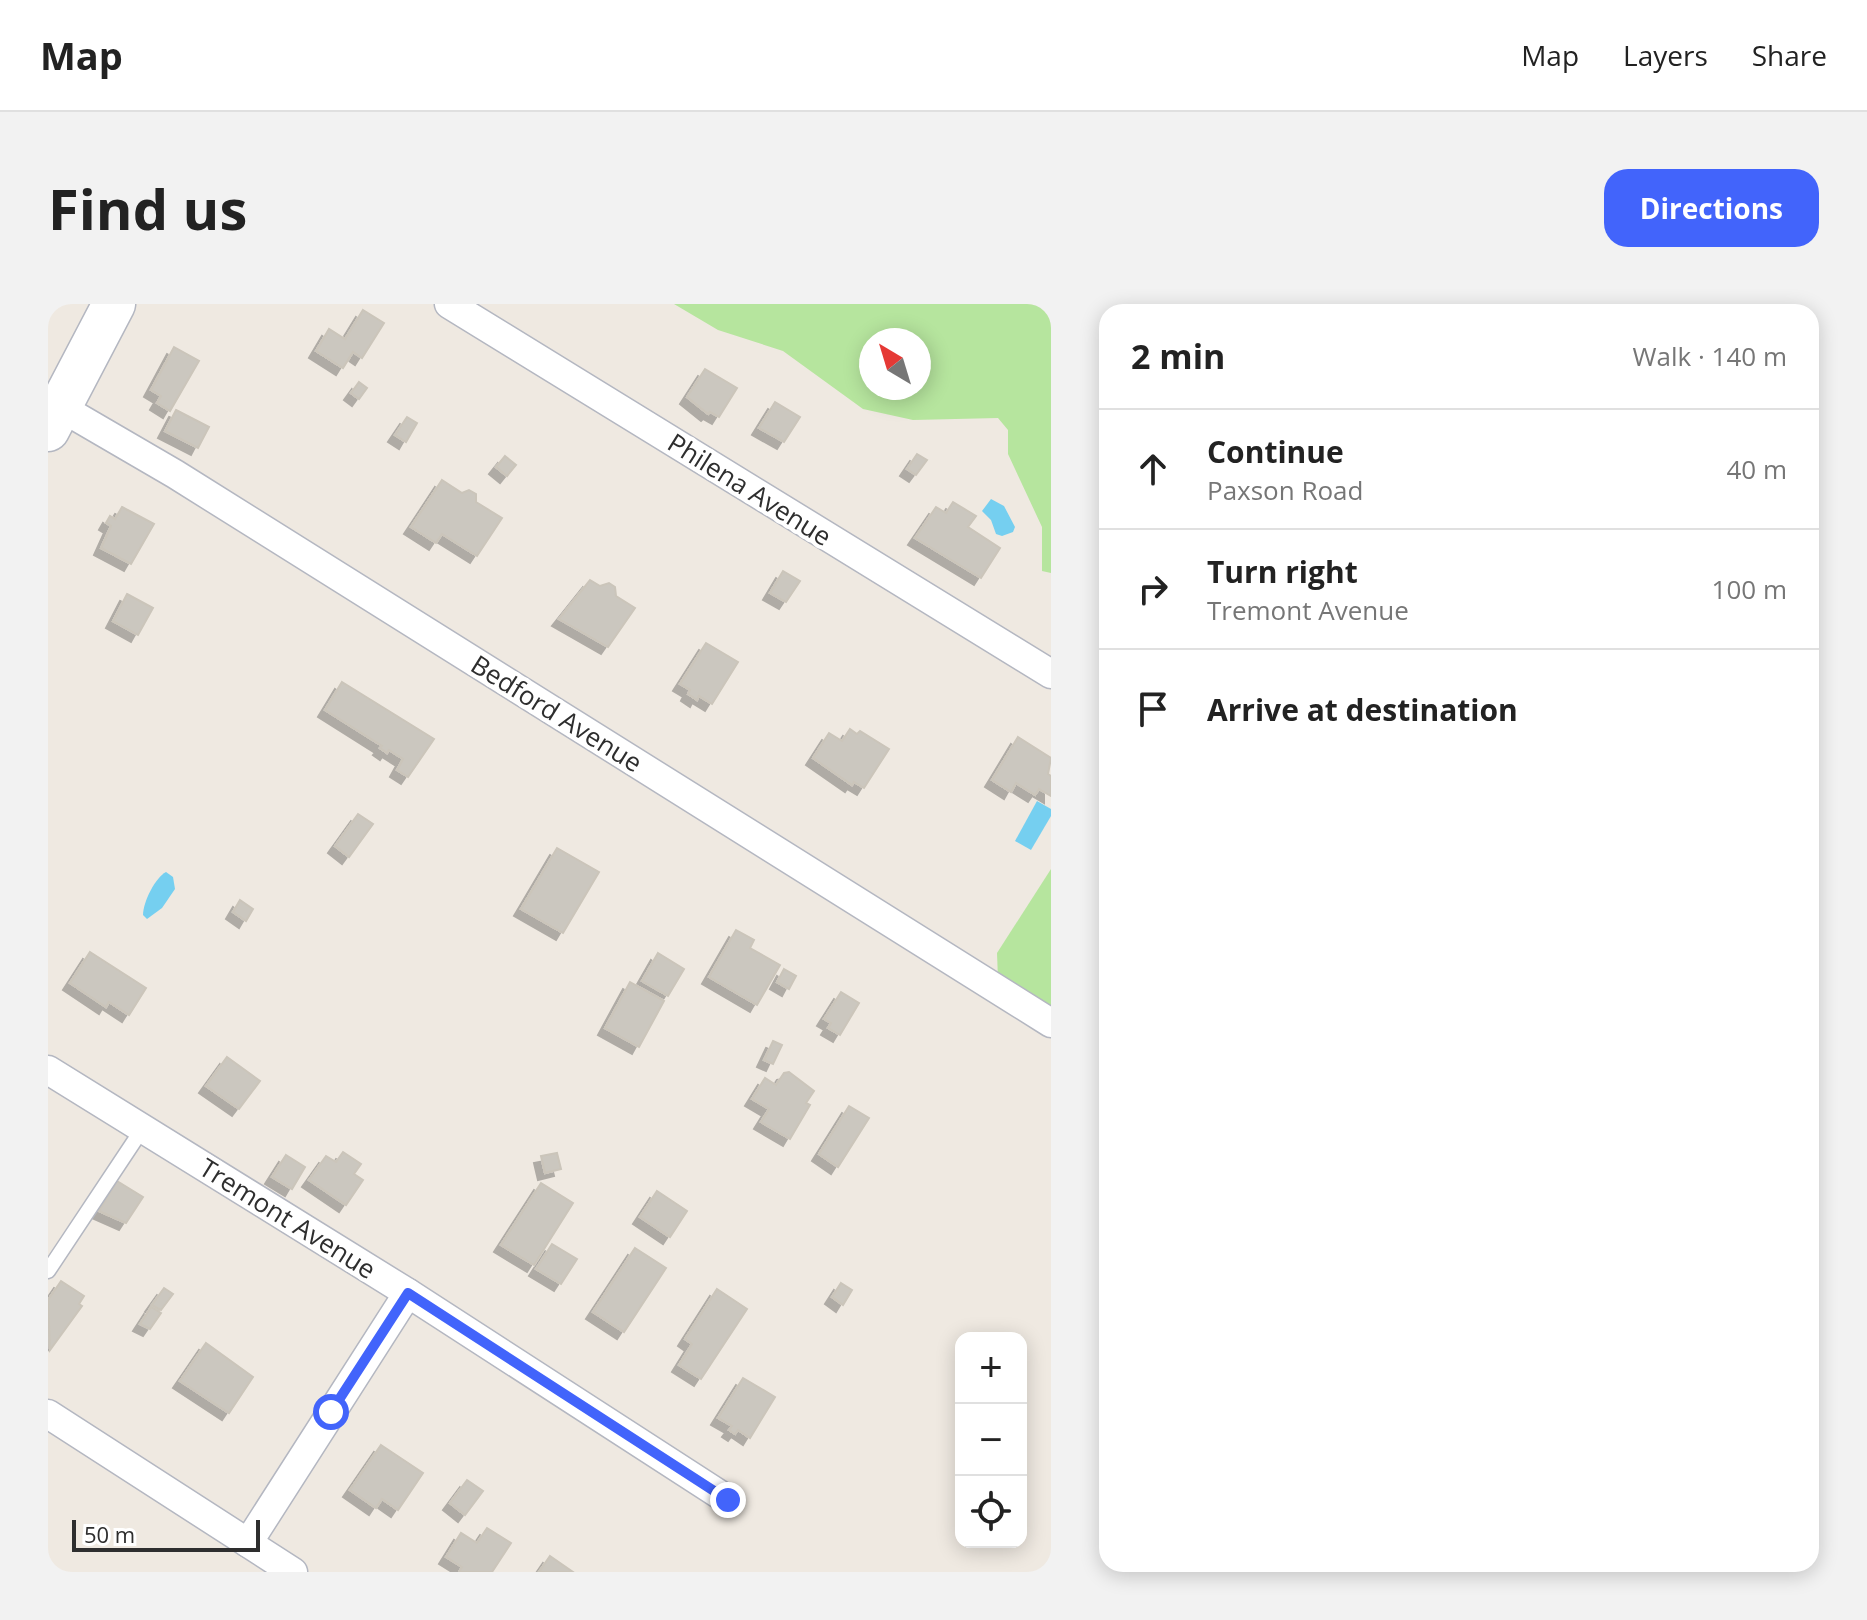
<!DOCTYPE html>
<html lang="en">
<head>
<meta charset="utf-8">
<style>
  body { margin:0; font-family:"Open Sans",sans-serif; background:#f2f2f2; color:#222 }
  .controls { position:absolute; right:24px; bottom:24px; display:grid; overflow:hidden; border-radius:16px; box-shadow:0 4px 20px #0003 }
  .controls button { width:72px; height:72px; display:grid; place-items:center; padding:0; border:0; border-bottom:2px solid #e0e0e0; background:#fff; color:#222; font:40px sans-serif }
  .compass { position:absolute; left:811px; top:24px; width:72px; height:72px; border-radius:50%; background:#fff; box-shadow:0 4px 20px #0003; rotate:322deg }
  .scale { position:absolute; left:24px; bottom:20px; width:188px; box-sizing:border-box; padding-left:8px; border:4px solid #2e2e2e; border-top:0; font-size:22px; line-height:28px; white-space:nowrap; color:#2e2e2e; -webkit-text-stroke:6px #fff; paint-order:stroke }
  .stop { position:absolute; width:24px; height:24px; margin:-18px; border:6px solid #4264fb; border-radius:50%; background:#fff }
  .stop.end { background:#4264fb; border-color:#fff; box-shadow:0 2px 8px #0008 }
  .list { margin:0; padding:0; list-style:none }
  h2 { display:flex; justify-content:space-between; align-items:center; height:104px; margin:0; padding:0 32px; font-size:34px }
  h2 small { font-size:26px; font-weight:400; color:#767676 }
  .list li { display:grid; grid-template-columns:52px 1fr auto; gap:24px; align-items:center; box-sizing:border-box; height:120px; padding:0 32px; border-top:2px solid #e0e0e0 }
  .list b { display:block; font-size:30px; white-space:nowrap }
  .list p { margin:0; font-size:26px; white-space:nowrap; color:#767676 }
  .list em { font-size:26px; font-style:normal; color:#767676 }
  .icon { flex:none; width:44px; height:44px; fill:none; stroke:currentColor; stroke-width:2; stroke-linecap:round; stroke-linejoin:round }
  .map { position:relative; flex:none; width:1003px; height:1268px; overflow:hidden; border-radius:24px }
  header { display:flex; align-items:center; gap:48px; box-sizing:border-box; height:112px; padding:0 40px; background:#fff; border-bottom:2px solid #e0e0e0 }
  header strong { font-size:38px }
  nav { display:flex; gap:44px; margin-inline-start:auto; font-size:28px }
  .intro { display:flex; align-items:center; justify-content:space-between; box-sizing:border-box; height:192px; padding:0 48px }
  h1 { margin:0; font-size:56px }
  .button { padding:20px 36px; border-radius:24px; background:#4264fb; color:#fff; font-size:28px; font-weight:700 }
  main { display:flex; gap:48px; padding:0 48px }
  aside { flex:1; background:#fff; border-radius:24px; box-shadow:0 4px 20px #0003 }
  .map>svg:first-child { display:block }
</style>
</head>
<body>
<header>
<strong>Map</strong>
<nav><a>Map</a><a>Layers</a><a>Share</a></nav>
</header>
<div class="intro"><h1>Find us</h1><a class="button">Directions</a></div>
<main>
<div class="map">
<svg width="1003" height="1268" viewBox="0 0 1003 1268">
  <defs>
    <filter id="shadow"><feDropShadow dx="-7" dy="7" stdDeviation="0" flood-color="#0004"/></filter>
  </defs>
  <rect width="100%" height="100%" fill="#efe9e1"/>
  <g fill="#b6e59e" fill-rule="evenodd">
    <path d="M 626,0 L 1003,0 L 1003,269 L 994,267 L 994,223 L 960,150 L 960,126 L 950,114 L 865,116 L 815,105 L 735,47 L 670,26 ZM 823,36 L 871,36 L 871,84 L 823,84 Z"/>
    <path d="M 1003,565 L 1003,707 L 950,675 L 949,649 Z"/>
  </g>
  <g fill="#75cff0">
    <path d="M 943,195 L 956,202 L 967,223 L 965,228 L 954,232 L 948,230 L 943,216 L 934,207 Z"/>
    <path d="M 989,497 L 1003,505 L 1003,512 L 983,546 L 967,537 Z"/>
    <path d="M 118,568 L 125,573 L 127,585 L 114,604 L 99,615 L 95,611 C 95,598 107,574 118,568 Z"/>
  </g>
  <g fill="#cbc7bf" stroke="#cbc5ba" stroke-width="2" filter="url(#shadow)">
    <path d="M 315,6 L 336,19 L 314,54 L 305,48 L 295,64 L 268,47 L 281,25 L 297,35 Z"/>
    <path d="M 126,43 L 151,57 L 122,107 L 109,99 L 113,92 L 103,86 Z"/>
    <path d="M 657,65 L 689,84 L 671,113 L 662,108 L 660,110 L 639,93 Z"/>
    <path d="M 311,78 L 319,84 L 311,95 L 303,89 Z"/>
    <path d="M 727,98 L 752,113 L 736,138 L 711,124 Z"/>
    <path d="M 128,106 L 161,123 L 150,144 L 117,127 Z"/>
    <path d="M 359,113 L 369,119 L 358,138 L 347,131 Z"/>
    <path d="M 869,150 L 879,156 L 868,171 L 859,165 Z"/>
    <path d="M 457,152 L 468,161 L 459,172 L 448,163 Z"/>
    <path d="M 394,176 L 414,189 L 421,186 L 428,190 L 428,198 L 454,214 L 429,252 L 394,230 L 388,239 L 363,223 Z"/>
    <path d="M 905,198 L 928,212 L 920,223 L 952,244 L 933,274 L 867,234 L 888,203 L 898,209 Z"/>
    <path d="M 74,203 L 106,220 L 83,260 L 53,244 L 63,222 L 58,219 L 62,212 L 67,215 Z"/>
    <path d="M 735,267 L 752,277 L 738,298 L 722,289 Z"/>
    <path d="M 542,276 L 552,282 L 561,279 L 567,283 L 568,292 L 587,304 L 560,343 L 511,315 Z"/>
    <path d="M 79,290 L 105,304 L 90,331 L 65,317 Z"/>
    <path d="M 658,339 L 690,358 L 664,400 L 651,392 L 649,396 L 640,390 L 642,386 L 632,380 Z"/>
    <path d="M 294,378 L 386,435 L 360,473 L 349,466 L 355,455 L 341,446 L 339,449 L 332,444 L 334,442 L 277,406 Z"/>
    <path d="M 802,425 L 809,430 L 812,427 L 841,445 L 816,484 L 806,478 L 804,481 L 765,454 L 781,429 L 794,437 Z"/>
    <path d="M 970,433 L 1003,454 L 1000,470 L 1003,472 L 1003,492 L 991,485 L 987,491 L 968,479 L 963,488 L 944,476 Z"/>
    <path d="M 310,510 L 325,520 L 301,553 L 287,542 Z"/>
    <path d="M 509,544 L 551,568 L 515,629 L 473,605 Z"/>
    <path d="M 192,596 L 205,605 L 198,617 L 185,608 Z"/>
    <path d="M 688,626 L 706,636 L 702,644 L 732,661 L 709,701 L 661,673 Z"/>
    <path d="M 42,648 L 98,684 L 81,711 L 61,698 L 58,703 L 22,679 Z"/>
    <path d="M 610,649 L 636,665 L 620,692 L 594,677 Z"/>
    <path d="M 736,665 L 748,672 L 741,685 L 729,678 Z"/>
    <path d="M 582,678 L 616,697 L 591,743 L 557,724 Z"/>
    <path d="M 793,688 L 811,699 L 792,731 L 780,724 L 783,719 L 776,715 Z"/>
    <path d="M 725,737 L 734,741 L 725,760 L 716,756 Z"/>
    <path d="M 179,753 L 212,777 L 191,805 L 158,782 Z"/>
    <path d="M 741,768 L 766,787 L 758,799 L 762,801 L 742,835 L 713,818 L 721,805 L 704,795 L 717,774 L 728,781 L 736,769 Z"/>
    <path d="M 801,802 L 821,814 L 790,863 L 771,850 Z"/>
    <path d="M 295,848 L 313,860 L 306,870 L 315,876 L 298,901 L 261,876 L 278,852 L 288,858 Z"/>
    <path d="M 509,849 L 513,865 L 497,869 L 493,852 Z"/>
    <path d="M 238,851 L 257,863 L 244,885 L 224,873 Z"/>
    <path d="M 69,877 L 95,893 L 78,919 L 51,907 Z"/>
    <path d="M 493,879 L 525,899 L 486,961 L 453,941 Z"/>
    <path d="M 609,887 L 639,907 L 622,933 L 592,913 Z"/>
    <path d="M 504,940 L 529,955 L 513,980 L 488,965 Z"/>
    <path d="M 587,944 L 618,964 L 576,1028 L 545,1008 Z"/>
    <path d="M 13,977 L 36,992 L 31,1000 L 34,1002 L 2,1046 L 0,996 Z"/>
    <path d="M 793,979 L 804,986 L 795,1001 L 784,993 Z"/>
    <path d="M 116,984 L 125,990 L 113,1006 L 104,1001 Z"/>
    <path d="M 669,985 L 699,1005 L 653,1075 L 631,1061 L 644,1040 L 637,1035 Z"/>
    <path d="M 103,1003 L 113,1009 L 102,1025 L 92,1020 Z"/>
    <path d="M 158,1039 L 205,1073 L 181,1109 L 132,1077 Z"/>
    <path d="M 695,1074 L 727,1093 L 702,1134 L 690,1126 L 687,1130 L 681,1126 L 684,1122 L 670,1114 Z"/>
    <path d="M 333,1141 L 375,1169 L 350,1206 L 334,1195 L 328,1204 L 302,1186 Z"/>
    <path d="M 419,1176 L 435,1187 L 417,1211 L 402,1199 Z"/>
    <path d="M 439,1224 L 463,1239 L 444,1268 L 411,1268 L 414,1263 L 398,1253 L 413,1229 L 429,1239 Z"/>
    <path d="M 502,1252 L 525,1268 L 491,1268 Z"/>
  </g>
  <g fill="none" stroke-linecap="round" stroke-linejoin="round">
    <defs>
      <path id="lane" d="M 0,967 L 95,824"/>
      <g id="street">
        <path d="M 401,0 L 1003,370"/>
        <path d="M 12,103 L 127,170 L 1003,719"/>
        <path d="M 0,766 L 360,989 L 680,1196"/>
        <path d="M 0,1110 L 245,1268"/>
        <path d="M 200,1239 L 360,989"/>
      </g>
      <path id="secondary" d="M 0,126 L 66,0"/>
    </defs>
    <use href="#lane" stroke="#b4b7c1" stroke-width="17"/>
    <use href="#street" stroke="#b4b7c1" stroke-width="31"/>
    <use href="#secondary" stroke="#b4b7c1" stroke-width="45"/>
    <use href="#lane" stroke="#fff" stroke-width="14"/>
    <use href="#street" stroke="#fff" stroke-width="28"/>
    <use href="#secondary" stroke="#fff" stroke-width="42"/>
  </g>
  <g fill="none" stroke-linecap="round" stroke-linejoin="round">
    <path stroke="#4264fb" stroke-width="10" d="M 283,1108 L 360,989 L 680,1196"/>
  </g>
  <g text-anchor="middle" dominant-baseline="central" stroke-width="8" stroke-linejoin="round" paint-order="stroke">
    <g font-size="26" fill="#2e2e2e" stroke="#fff">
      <text transform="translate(702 185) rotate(32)">Philena Avenue</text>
      <text transform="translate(509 409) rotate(32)">Bedford Avenue</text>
      <text transform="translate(240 914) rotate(32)">Tremont Avenue</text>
    </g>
  </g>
</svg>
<div class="controls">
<button>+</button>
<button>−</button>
<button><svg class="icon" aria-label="locate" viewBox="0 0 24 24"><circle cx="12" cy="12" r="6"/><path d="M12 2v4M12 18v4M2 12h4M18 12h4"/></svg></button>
</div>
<svg class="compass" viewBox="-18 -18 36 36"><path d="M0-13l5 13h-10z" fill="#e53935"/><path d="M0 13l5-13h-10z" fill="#767676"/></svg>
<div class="scale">50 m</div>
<div class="stop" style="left:283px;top:1108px"></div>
<div class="stop end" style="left:680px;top:1196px"></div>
</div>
<aside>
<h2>2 min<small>Walk · 140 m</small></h2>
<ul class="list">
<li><svg class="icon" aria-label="ahead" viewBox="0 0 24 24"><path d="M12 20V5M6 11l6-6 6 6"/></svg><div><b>Continue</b><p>Paxson Road</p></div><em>40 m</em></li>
<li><svg class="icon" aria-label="right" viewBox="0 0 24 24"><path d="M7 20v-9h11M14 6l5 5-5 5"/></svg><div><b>Turn right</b><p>Tremont Avenue</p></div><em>100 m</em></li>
<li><svg class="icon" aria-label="arrive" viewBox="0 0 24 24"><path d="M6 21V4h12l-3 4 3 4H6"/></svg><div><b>Arrive at destination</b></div></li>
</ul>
</aside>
</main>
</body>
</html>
